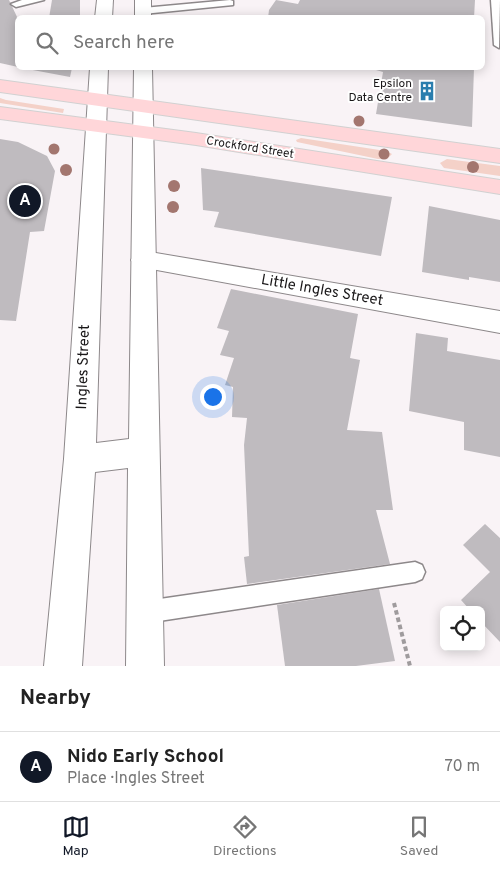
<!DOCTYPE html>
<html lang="en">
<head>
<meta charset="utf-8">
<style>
  body { margin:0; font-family:Overpass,sans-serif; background:#f2f2f2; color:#222 }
  .controls { position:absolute; right:15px; bottom:15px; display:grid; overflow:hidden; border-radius:8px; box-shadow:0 2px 12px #0003 }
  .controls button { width:45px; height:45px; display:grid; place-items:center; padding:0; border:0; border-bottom:1px solid #e0e0e0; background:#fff; color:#222; font:25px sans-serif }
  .you { position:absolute; left:212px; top:396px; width:18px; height:18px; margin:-12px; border:4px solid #fff; border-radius:50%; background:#1a73e8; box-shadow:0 0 0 8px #1a73e833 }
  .badge { display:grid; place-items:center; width:32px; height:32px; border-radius:50%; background:#111827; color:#fff; font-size:16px; font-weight:700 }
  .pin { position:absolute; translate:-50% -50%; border:2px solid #fff; box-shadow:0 1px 5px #0006 }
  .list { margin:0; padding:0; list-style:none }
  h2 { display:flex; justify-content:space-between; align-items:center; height:65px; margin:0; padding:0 20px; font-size:21px }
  h2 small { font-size:16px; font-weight:400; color:#767676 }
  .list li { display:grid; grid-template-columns:32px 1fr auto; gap:15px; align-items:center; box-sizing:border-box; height:70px; padding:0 20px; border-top:1px solid #e0e0e0 }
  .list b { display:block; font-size:19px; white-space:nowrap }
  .list p { margin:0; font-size:16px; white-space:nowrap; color:#767676 }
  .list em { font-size:16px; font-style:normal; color:#767676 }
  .icon { flex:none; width:28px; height:28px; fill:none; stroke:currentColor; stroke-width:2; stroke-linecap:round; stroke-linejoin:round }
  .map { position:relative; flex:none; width:500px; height:666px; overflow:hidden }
  .search { position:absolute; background:#fff; box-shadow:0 2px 12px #0003; left:15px; right:15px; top:15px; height:55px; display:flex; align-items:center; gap:12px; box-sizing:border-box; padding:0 18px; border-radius:8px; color:#767676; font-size:19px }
  .sheet { height:135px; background:#fff }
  nav { display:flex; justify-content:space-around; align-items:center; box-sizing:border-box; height:70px; border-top:1px solid #e0e0e0; background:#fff; font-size:14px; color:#767676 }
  nav a { display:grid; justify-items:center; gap:2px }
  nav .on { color:#111827 }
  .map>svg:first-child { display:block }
</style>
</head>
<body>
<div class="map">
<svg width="500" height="666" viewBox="0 0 500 666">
  <rect width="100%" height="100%" fill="#f9f3f6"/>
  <g fill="#f4d1c8">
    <path d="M 0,98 L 6,100 L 64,109 L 63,113 L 0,103 Z"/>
    <path d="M 301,138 L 386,151 L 392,154 L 387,159 L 378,159 L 297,142 L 296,140 Z"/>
    <path d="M 447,159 L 500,166 L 500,176 L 444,168 L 440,163 Z"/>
  </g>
  <g fill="#bfbbbf">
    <path d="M 0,0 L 9,0 L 18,19 L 18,67 L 0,63 Z"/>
    <path d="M 52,0 L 80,0 L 80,18 L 49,18 Z"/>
    <path d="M 276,0 L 298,4 L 300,0 L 475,0 L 474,18 L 268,18 L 269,10 Z"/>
    <path d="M 22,68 L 72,68 L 70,77 Z"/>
    <path d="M 369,68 L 474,68 L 472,127 L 376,114 L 383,72 Z"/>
    <path d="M 0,139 L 18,142 L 47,156 L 55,171 L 44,231 L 30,232 L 16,321 L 0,320 Z"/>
    <path d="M 201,168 L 392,197 L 381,256 L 214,227 L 219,212 L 203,210 Z"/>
    <path d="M 429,206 L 500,220 L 500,282 L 469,277 L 469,280 L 422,272 Z"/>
    <path d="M 231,289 L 358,314 L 350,358 L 360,360 L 347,430 L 382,432 L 393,510 L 376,510 L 390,564 L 247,584 L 244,557 L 249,556 L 244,445 L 247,418 L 232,417 L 233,387 L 225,385 L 234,358 L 220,355 L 229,331 L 217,328 Z"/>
    <path d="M 416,333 L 448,338 L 447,351 L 500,360 L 500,457 L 464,450 L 464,422 L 409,411 Z"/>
    <path d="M 485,524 L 500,538 L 500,642 L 481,622 L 481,610 L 470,610 L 461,600 L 490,572 L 463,545 Z"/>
    <path d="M 379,589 L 395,661 L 356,666 L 285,666 L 277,605 Z"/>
  </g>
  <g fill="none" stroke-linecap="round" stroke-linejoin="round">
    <defs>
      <g id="service">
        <path d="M 22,0 L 44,0 L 16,7 L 11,4 Z"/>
        <path d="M 230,0 L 233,1 L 233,5 L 143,14 L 138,11 L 143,8 Z"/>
        <path d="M 491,0 L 500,0 L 499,48 L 494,45 Z"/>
        <path d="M 415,562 L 422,565 L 425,572 L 422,579 L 415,582 L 146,623 L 138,620 L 135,612 L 138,604 L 146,601 Z"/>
      </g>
      <path id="minor" d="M 144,251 L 500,311 L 500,333 L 135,266 L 131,260 L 135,254 Z"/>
      <g id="tertiary">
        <path d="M 97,0 L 113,0 L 112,18 L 95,18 Z"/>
        <rect x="135" y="0" width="16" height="18"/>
        <path d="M 90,68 L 108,68 L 96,443 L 129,439 L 134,68 L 152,68 L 164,666 L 126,666 L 128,468 L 95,472 L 82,666 L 44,666 L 64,459 Z"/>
      </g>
      <g id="primary">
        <path d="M 0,80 L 500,149 L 500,163 L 0,92 Z"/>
        <path d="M 0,107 L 196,133 L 500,180 L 500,194 L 196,145 L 0,119 Z"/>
      </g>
    </defs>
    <use href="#service" stroke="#8d888a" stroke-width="3"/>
    <use href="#minor" stroke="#8d888a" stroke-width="2"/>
    <use href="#tertiary" stroke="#8d888a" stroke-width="2"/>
    <use href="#primary" stroke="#d1d1d1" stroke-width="2"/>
    <path stroke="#9f9b9d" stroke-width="4" stroke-dasharray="4.5 3" stroke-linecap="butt" d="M 394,603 L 410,666"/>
    <use href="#service" fill="#fff" fill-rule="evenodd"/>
    <use href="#minor" fill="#fff" fill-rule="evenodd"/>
    <use href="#tertiary" fill="#fff" fill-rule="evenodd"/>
    <use href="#primary" fill="#ffd6d9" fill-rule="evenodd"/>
  </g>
  <g fill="#a3766f">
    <circle cx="359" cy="121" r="5.5"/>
    <circle cx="54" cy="149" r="5.5"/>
    <circle cx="384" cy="154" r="5.5"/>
    <circle cx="473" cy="167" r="6"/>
    <circle cx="66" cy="170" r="6"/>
    <circle cx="174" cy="186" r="6"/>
    <circle cx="173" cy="207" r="6"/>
  </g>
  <defs>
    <symbol id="building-bare" viewBox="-9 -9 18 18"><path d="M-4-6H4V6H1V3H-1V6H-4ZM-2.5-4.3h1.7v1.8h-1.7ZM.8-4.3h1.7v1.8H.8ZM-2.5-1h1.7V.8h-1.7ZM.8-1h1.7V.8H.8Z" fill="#2a7eae" stroke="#fff" stroke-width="2.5" paint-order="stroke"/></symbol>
  </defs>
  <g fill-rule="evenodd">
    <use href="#building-bare" x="413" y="77" width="28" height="28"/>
  </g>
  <g text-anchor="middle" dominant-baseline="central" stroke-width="4" stroke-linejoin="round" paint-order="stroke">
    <g font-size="12" fill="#191718" stroke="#fff" text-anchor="end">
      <text x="412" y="84">Epsilon<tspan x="412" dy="14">Data Centre</tspan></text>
    </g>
    <g font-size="12" fill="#191718" stroke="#fff">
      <text transform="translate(250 148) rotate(9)">Crockford Street</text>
    </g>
    <g font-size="15" fill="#191718" stroke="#fff">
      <text transform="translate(322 291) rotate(10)">Little Ingles Street</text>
      <text transform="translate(84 367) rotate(-88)">Ingles Street</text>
    </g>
  </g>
</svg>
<div class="controls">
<button><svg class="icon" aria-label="locate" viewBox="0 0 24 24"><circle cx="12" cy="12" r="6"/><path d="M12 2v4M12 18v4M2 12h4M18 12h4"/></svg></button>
</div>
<div class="you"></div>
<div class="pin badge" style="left:25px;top:201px">A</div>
<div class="search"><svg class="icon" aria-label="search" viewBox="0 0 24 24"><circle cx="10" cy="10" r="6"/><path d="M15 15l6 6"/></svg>Search here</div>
</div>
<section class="sheet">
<h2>Nearby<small></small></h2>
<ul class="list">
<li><span class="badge">A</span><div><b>Nido Early School</b><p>Place · Ingles Street</p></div><em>70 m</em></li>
</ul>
</section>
<nav>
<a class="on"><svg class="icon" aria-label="map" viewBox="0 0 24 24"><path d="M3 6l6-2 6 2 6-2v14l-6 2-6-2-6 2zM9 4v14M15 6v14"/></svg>Map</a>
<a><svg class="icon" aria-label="directions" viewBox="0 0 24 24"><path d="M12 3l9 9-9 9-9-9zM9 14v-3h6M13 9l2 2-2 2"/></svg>Directions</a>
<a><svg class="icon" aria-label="saved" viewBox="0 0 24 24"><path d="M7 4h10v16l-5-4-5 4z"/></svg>Saved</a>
</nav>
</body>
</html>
